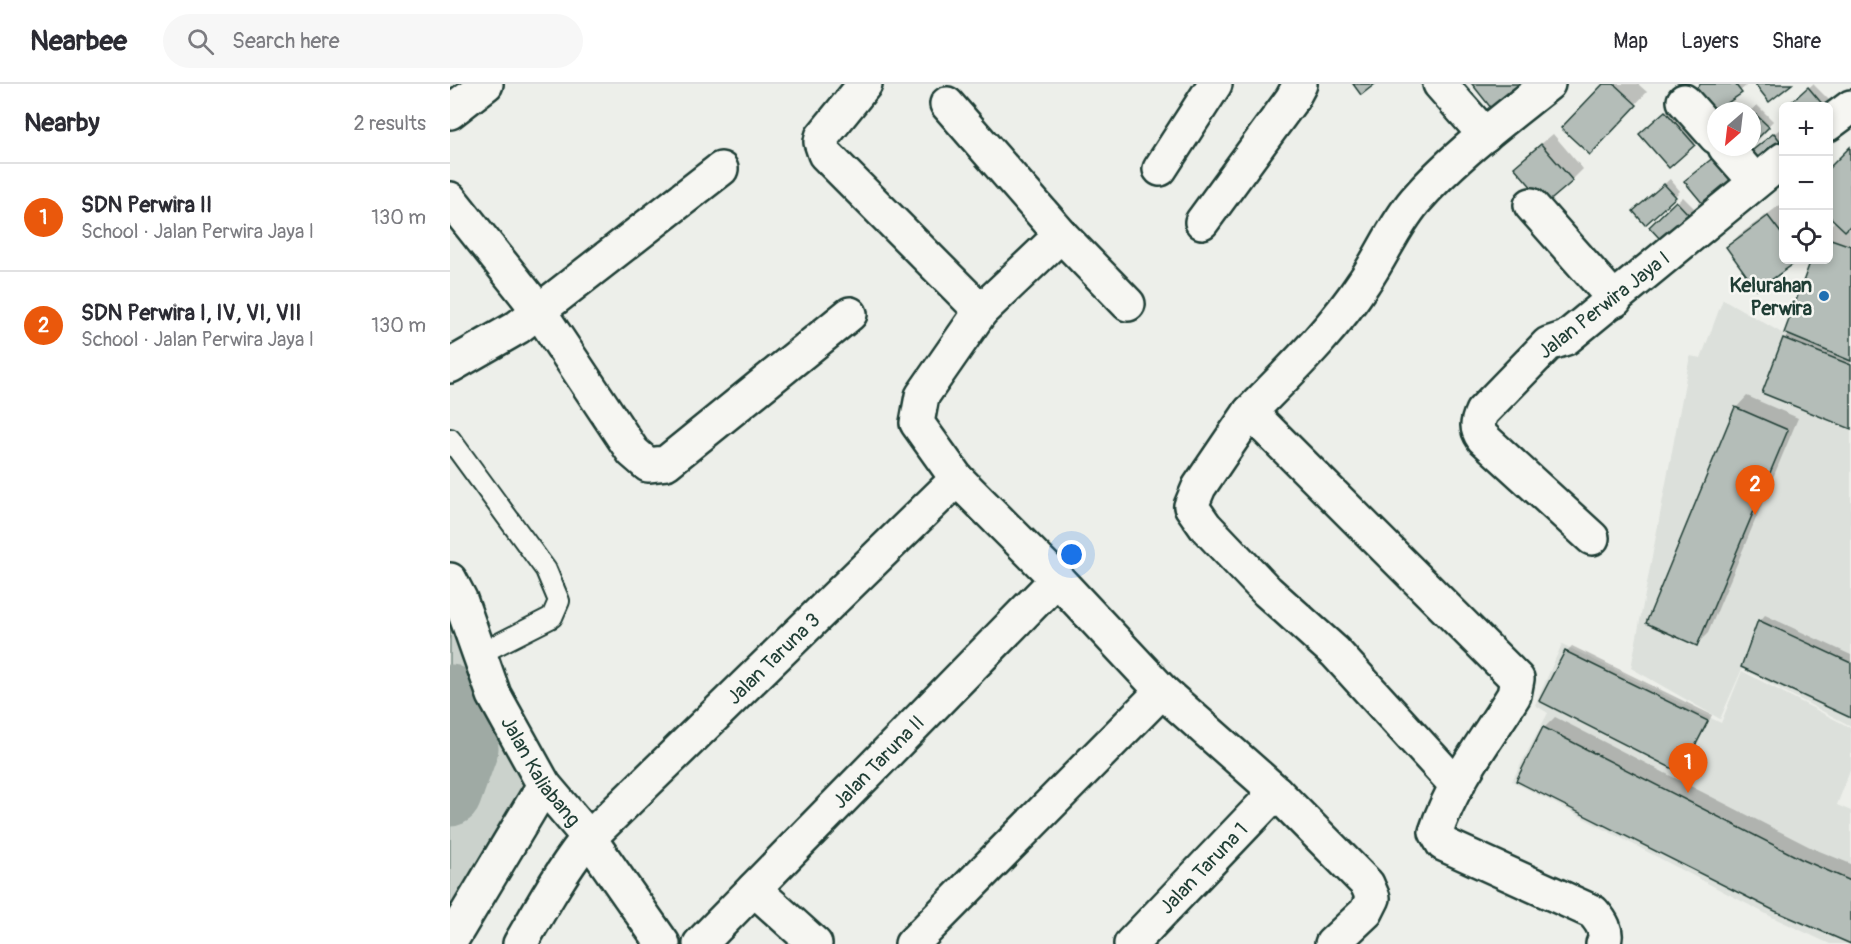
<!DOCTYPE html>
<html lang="en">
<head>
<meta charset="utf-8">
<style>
  body { margin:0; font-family:Pangolin,sans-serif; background:#f7f7f7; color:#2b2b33 }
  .controls { position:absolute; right:18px; top:18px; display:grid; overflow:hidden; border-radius:9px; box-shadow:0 3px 9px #0003 }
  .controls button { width:54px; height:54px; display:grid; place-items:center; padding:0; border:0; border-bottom:2px solid #e1e1e2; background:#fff; color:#2b2b33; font:30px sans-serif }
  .compass { position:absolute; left:1257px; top:18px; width:54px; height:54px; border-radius:50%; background:#fff; box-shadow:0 3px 9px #0003; rotate:208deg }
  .you { position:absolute; left:622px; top:471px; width:21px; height:21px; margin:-15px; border:4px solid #fff; border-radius:50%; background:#1a73e8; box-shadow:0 0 0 9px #1a73e833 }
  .badge { display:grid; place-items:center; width:39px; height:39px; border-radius:50%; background:#ea580c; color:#fff; font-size:20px; font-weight:700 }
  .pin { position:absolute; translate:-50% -50px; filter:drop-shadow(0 2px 3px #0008) }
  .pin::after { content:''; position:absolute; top:32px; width:21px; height:18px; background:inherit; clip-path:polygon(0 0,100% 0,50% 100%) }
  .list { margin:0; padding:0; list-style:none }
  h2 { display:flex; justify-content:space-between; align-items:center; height:78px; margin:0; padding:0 24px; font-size:26px }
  h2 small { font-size:20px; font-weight:400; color:#7c7c81 }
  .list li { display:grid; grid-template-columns:39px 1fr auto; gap:18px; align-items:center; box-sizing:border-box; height:108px; padding:0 24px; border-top:2px solid #e1e1e2 }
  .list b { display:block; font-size:22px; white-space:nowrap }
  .list p { margin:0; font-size:20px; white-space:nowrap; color:#7c7c81 }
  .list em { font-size:20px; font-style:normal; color:#7c7c81 }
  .icon { flex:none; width:33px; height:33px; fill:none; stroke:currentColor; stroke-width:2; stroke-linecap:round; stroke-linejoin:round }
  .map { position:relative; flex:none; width:1401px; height:860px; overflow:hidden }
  header { display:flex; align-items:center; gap:36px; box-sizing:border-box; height:84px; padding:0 30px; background:#fff; border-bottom:2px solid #e1e1e2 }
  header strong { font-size:28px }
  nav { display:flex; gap:33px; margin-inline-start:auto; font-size:21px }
  .search { width:420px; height:54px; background:#f7f7f7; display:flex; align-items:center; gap:15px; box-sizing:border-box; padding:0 21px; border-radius:33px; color:#7c7c81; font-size:22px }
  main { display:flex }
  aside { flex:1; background:#fff }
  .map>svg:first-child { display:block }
</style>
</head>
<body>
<header>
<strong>Nearbee</strong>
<div class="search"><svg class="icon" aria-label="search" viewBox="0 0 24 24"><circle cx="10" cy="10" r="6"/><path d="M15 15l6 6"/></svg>Search here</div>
<nav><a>Map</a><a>Layers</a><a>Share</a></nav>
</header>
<main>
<aside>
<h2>Nearby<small>2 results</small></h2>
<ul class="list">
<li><span class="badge">1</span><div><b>SDN Perwira II</b><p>School · Jalan Perwira Jaya I</p></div><em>130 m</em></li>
<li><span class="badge">2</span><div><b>SDN Perwira I, IV, VI, VII</b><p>School · Jalan Perwira Jaya I</p></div><em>130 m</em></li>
</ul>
</aside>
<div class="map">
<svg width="1401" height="860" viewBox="0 0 1401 860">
  <rect width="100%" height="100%" fill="#edefea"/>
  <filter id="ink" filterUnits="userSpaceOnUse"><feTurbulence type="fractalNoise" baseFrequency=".0167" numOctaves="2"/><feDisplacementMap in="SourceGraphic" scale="12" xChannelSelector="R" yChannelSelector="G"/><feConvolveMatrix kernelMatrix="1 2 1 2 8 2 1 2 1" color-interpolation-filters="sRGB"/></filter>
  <g filter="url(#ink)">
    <g fill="#dce0db">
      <path d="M 1273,215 L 1330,248 L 1401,279 L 1401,642 L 1292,585 L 1270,635 L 1181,584 L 1240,272 L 1251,274 Z"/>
      <path d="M 1112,560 L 1271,639 L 1292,587 L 1401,644 L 1401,684 L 1387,721 L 1401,727 L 1401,860 L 1380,860 L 1322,833 L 1062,697 L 1098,629 L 1085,621 Z"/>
    </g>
    <path fill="#cbd2cc" stroke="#758880" stroke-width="1.5" d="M 0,496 L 94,701 L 0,858 L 0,711 L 17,664 L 0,612 Z"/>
    <g fill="#0003">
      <path d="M 1155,0 L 1188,0 L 1197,8 L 1151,57 Z"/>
      <path d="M 1251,0 L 1295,0 L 1296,2 L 1261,31 Z"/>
      <path d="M 1363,0 L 1379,16 L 1372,22 L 1338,22 Z"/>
      <path d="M 1227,17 L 1255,49 L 1244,60 L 1203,39 Z"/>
      <path d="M 1307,21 L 1323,37 L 1302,59 L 1301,27 Z"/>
      <path d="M 1330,45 L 1334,49 L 1334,63 L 1300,68 Z"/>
      <path d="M 1103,50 L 1133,85 L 1122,96 L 1077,72 Z"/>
      <path d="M 1401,64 L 1400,140 L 1401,344 L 1313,308 L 1335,254 L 1339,250 L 1336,248 L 1362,176 L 1378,176 L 1378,144 L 1386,136 L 1378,87 Z"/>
      <path d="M 1220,95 L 1230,107 L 1225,112 L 1190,122 Z"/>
      <path d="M 1233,113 L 1244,124 L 1212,154 L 1201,143 Z"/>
      <path d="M 1330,121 L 1334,126 L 1334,176 L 1346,176 L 1307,204 L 1278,163 L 1289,151 Z"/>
      <path d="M 1297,312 L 1348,334 L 1258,549 L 1247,560 L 1286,324 Z"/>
      <path d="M 1315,531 L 1401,571 L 1401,632 L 1292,582 L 1310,537 Z"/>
      <path d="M 1122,562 L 1262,631 L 1236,682 L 1231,687 L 1091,616 L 1116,568 Z"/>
      <path d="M 1105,633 L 1362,764 L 1401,780 L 1401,859 L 1094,644 Z"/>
    </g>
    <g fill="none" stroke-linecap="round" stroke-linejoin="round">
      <path stroke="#9faaa4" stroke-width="63" d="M 0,612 L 17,664 L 0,711"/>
    </g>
    <g fill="#b4bdb8" stroke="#1f3d34" stroke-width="1.5">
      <path d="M 903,0 L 925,0 L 911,11 Z"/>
      <path d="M 1022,0 L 1080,0 L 1045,29 Z"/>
      <path d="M 1153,0 L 1164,0 L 1187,21 L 1140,71 L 1111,44 Z"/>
      <path d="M 1251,0 L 1285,0 L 1292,9 L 1266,27 L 1266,29 L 1241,8 Z"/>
      <path d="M 1305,0 L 1342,0 L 1319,18 Z"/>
      <path d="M 1358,3 L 1374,22 L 1337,22 Z"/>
      <path d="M 1215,27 L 1245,61 L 1219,84 L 1189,50 Z"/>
      <path d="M 1302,27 L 1319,43 L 1302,60 Z"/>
      <path d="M 1324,49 L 1334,62 L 1303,88 L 1293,74 Z"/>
      <path d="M 1091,60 L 1123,97 L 1096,120 L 1064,83 Z"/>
      <path d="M 1400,63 L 1401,141 L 1395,147 L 1378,131 L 1378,85 Z"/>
      <path d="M 1264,73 L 1288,102 L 1258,126 L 1234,97 Z"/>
      <path d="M 1214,100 L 1226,113 L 1195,141 L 1183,127 Z"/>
      <path d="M 1226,117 L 1239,131 L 1211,156 L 1199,143 Z"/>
      <path d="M 1318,132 L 1334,153 L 1334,176 L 1349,176 L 1307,206 L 1276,163 Z"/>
      <path d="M 1378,154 L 1401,162 L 1401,277 L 1334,249 L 1361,176 L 1378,176 Z"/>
      <path d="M 1333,254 L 1401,281 L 1401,345 L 1312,309 Z"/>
      <path d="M 1285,323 L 1338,346 L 1247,562 L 1196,539 Z"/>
      <path d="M 1308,536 L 1401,579 L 1401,634 L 1291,583 Z"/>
      <path d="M 1115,567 L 1258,637 L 1231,689 L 1089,617 Z"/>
      <path d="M 1093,643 L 1351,775 L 1401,797 L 1401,860 L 1325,827 L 1066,697 Z"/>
    </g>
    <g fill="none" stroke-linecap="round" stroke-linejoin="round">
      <defs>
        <path id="lane" d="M 0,355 L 96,486 L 109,517 L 102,533 L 29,570"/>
        <g id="street">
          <path d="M 415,0 L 372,53 L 371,58 L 375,70 L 531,227 L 472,312 L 467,339 L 507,395 L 607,495 L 712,607 L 826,708 L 917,800 L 923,814 L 916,828 L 882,860"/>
          <path d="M 990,0 L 1035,51"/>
          <path d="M 1098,0 C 1052,37 1003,73 965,117 C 944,142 932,172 914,198 C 882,247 840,287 800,328 L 1067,595 L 1064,611 C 1037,655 1002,699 986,748 L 993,760 L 1143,828 C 1151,837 1159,848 1153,860"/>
          <path d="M 1234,17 L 1266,53"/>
          <path d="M 497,20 L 611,151 L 678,220"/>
          <path d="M 0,28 L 36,0"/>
          <path d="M 1378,40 L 1401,23"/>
          <path d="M 1275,63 L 1305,97"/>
          <path d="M 710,85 L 765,0"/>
          <path d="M 0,115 L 89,227 L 183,368 L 198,381 L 216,379 L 400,230"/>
          <path d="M 1081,121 L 1165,216"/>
          <path d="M 752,138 L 842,15 L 850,0"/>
          <path d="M 531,227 L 611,151"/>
          <path d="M 0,282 L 68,243 L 271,85"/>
          <path d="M 800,328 L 749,403 L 741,422 L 755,442 L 817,507 L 885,568 L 1007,702"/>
          <path d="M 1142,454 L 1033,354 C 1026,344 1027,339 1032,328 L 1098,260 L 1116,254 L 1334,75"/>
          <path d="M 304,805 L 365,860"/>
          <path id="s1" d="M 70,860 C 90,826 109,791 133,760 L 507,395"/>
          <path id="s2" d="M 250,860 L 607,495"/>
          <path d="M 462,860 L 712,607"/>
          <path id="s3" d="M 681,860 L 826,708"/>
        </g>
        <path id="secondary" d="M 0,858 L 94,701"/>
        <g id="primary">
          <path id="s4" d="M 0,496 L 10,515 L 44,611 L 94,701 L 139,754 L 213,860"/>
        </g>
      </defs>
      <use href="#lane" stroke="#1f3d34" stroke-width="24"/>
      <use href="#street" stroke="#1f3d34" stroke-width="38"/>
      <use href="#secondary" stroke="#1f3d34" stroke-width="38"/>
      <use href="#primary" stroke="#1f3d34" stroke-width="38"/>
      <use href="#lane" stroke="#f6f6f2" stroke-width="20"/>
      <use href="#street" stroke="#f6f6f2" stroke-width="33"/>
      <use href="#secondary" stroke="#f6f6f2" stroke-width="33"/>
      <use href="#primary" stroke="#f6f6f2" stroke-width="33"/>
    </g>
  </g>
  <circle fill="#1f6fb2" stroke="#f6f6f2" stroke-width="2" cx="1374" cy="212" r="6"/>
  <g text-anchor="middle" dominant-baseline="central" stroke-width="5" stroke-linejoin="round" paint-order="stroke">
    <g font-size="20" font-weight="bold" fill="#1f3d34" stroke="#f6f6f2" text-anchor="end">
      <text x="1362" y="201">Kelurahan<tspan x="1362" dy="23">Perwira</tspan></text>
    </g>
    <g font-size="20" fill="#1f3d34" stroke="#f6f6f2">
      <text transform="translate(1154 221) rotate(-38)">Jalan Perwira Jaya I</text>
      <text stroke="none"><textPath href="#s1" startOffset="384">Jalan Taruna 3</textPath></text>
      <text stroke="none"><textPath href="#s2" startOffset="255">Jalan Taruna II</textPath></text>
      <text stroke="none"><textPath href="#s4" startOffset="213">Jalan Kaliabang</textPath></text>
      <text stroke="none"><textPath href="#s3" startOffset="105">Jalan Taruna 1</textPath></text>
    </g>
  </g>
</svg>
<div class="controls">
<button>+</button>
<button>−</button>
<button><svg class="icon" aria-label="locate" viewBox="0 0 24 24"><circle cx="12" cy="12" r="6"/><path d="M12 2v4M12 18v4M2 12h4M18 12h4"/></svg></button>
</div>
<svg class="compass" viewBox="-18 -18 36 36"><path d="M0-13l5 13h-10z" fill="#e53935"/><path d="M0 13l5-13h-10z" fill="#7c7c81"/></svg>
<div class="you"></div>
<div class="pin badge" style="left:1238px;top:709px">1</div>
<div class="pin badge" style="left:1305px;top:431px">2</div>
</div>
</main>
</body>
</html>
